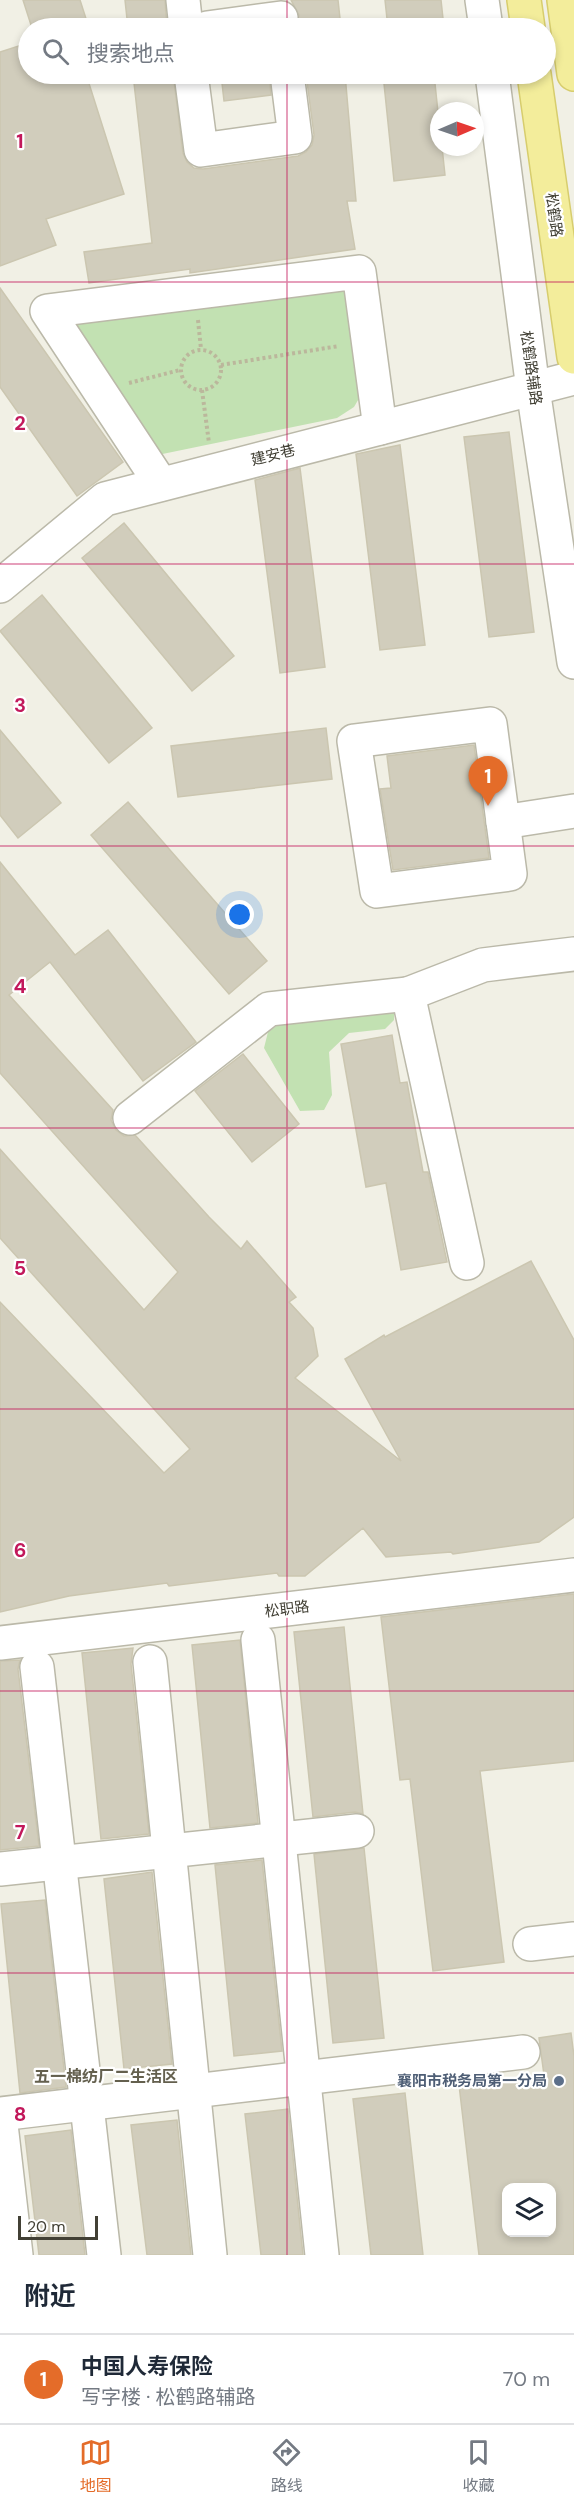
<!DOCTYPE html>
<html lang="zh">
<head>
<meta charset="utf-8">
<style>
  body { margin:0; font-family:"DM Sans","Noto Sans SC",sans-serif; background:#f2f2f3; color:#1f2937 }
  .controls { position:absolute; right:18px; bottom:18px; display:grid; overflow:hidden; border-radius:12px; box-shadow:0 3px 9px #0003 }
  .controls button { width:54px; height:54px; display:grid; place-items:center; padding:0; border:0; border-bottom:2px solid #e0e1e3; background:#fff; color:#1f2937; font:30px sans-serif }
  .compass { position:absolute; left:430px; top:102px; width:54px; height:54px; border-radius:50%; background:#fff; box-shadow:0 3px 9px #0003; rotate:88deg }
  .scale { position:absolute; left:18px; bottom:15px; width:80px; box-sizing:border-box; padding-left:6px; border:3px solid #424035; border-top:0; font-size:16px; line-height:21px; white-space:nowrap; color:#424035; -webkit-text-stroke:4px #fff; paint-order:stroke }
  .you { position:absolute; left:240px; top:915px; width:21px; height:21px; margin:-15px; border:4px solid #fff; border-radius:50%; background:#1a73e8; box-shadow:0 0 0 9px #1a73e833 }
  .badge { display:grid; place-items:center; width:39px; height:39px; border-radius:50%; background:#e46c29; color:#fff; font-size:20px; font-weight:700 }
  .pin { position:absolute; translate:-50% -50px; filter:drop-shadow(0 2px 3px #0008) }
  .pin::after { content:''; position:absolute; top:32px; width:21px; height:18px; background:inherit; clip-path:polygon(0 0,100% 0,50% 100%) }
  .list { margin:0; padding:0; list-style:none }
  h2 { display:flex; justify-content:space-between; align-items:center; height:78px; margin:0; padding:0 24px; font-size:26px }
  h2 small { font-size:20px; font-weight:400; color:#747a83 }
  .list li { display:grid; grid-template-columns:39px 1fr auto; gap:18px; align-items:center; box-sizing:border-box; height:90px; padding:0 24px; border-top:2px solid #e0e1e3 }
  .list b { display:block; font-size:22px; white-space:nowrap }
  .list p { margin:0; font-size:20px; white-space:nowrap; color:#747a83 }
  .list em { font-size:20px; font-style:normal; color:#747a83 }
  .icon { flex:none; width:33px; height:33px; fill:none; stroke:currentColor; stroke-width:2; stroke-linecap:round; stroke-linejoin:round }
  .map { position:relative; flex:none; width:574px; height:2255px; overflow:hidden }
  .search { position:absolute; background:#fff; box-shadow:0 3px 9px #0003; left:18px; right:18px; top:18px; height:66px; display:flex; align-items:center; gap:15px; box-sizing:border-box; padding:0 21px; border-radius:33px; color:#747a83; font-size:22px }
  .sheet { height:168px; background:#fff }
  nav { display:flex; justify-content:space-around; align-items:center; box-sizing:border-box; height:84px; border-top:2px solid #e0e1e3; background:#fff; font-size:16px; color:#747a83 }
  nav a { display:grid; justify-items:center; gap:3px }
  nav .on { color:#e46c29 }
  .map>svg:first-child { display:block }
</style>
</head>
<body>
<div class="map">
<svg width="574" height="2255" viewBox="0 0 574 2255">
  <rect width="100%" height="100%" fill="#f1f0e5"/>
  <g fill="#c2e1b2">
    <path d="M 346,290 L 361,395 L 354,407 L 337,418 L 143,458 L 47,312 Z"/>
    <path d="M 394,1011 L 394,1020 L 385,1029 L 349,1033 L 329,1052 L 332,1095 L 324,1110 L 300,1111 L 264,1048 L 268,1032 L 288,1018 Z"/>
  </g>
  <g fill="#d1cdbc" stroke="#cbc6b0" stroke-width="1.5" fill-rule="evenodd">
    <path d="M 23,0 L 80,0 L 89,28 L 32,28 Z"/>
    <path d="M 125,0 L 165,0 L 167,28 L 128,28 Z"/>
    <path d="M 291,0 L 338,0 L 341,28 L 296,28 L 299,15 Z"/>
    <path d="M 385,0 L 441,0 L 444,28 L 388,28 Z"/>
    <path d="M 28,43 L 28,74 L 86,74 L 124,194 L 46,219 L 56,245 L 0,266 L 0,52 Z"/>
    <path d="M 133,74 L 173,74 L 183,153 L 187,162 L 194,168 L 203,169 L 298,156 L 306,152 L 312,145 L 314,135 L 306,74 L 345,74 L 356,201 L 347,201 L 355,249 L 190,273 L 190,269 L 89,283 L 84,252 L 152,243 Z"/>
    <path d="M 221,74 L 269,74 L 271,95 L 224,101 Z"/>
    <path d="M 383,74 L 434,74 L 439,122 L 439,147 L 442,147 L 445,175 L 394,181 Z"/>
    <path d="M 0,288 L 123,462 L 77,496 L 0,387 Z"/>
    <path d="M 509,432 L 534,632 L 489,637 L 464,437 Z"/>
    <path d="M 400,445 L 425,645 L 380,650 L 356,454 Z"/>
    <path d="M 300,468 L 325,667 L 280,673 L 255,480 Z"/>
    <path d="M 124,523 L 234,656 L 192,691 L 82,558 Z"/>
    <path d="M 42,595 L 152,728 L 109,763 L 0,631 Z"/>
    <path d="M 326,728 L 332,779 L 178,797 L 171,746 Z"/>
    <path d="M 0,730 L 61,803 L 18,838 L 0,815 Z"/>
    <path d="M 474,745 L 489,858 L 393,870 L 380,789 L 391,788 L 387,756 Z"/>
    <path d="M 128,802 L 267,961 L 229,994 L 91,835 Z"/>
    <path d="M 0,862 L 75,955 L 108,930 L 196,1042 L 143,1081 L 50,962 L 9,995 L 113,1110 L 111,1120 L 116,1130 L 124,1136 L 135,1135 L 209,1217 L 241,1249 L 247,1241 L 296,1297 L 289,1302 L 313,1328 L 318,1356 L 295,1378 L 401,1461 L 345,1359 L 384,1335 L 385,1337 L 531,1261 L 574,1340 L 574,1517 L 539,1542 L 453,1554 L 451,1552 L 386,1557 L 363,1528 L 305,1576 L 279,1576 L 277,1573 L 169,1586 L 167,1583 L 69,1596 L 0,1612 L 0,1302 L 164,1473 L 190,1449 L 0,1238 L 0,1149 L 144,1310 L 178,1272 L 0,1073 Z"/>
    <path d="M 392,1035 L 400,1083 L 407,1082 L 423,1172 L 428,1172 L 447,1262 L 401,1270 L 386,1183 L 366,1187 L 341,1044 Z"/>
    <path d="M 243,1054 L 299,1124 L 252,1162 L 195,1091 Z"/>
    <path d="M 574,1594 L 574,1761 L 480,1771 L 504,1962 L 433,1971 L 410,1779 L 400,1780 L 381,1617 Z"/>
    <path d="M 344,1627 L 363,1814 L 355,1812 L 313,1817 L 294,1632 Z"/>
    <path d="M 240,1640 L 258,1823 L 210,1828 L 192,1645 Z"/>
    <path d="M 133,1648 L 131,1664 L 149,1834 L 101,1839 L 82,1653 Z"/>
    <path d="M 20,1660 L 18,1669 L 39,1846 L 0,1850 L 0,1661 Z"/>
    <path d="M 364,1848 L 384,2038 L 333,2043 L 314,1854 Z"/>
    <path d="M 262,1860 L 282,2051 L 234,2056 L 215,1865 Z"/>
    <path d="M 152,1872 L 172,2064 L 124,2069 L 104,1879 Z"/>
    <path d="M 45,1900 L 66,2087 L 20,2093 L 1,1904 Z"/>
    <path d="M 571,2033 L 574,2056 L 574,2255 L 479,2255 L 459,2085 L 544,2075 L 539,2038 ZM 507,2187 L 552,2187 L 552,2232 L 507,2232 Z"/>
    <path d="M 405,2093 L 423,2255 L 371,2255 L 353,2099 Z"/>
    <path d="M 288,2109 L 303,2255 L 261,2255 L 245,2114 Z"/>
    <path d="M 177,2120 L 191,2255 L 147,2255 L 131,2125 Z"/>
    <path d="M 71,2130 L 85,2255 L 39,2255 L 25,2136 Z"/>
  </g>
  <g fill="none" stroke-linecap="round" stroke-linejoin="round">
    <defs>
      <g id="minor">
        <path d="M 183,0 L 186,28"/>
        <path d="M 482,0 L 486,28"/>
        <path d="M 207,28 L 281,18"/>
        <path d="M 191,74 L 201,150 L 295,137 L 287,74"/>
        <path d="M 492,74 L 533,389 L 574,662"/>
        <path d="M 161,484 L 47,311 L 359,272 L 380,428"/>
        <path d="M 0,586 L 105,499 L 574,378"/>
        <path d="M 490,724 L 510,874 L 377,891 L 354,741 Z"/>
        <path d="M 503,822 L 574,811"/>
        <path d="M 130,1118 L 269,1009 L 408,994"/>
        <path d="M 467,1263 L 408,994 L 483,965 L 574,954"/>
        <path d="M 258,1640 L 322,2255"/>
        <path d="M 0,1643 L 574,1575"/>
        <path d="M 150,1662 L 210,2255"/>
        <path d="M 37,1667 L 104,2255"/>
        <path d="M 0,1869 L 357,1831"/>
        <path d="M 530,1944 L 574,1939"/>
        <path d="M 0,2114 L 523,2052"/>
        <path d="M 0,2116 L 16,2255"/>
      </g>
      <g id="major">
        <path d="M 524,0 L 528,28"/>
        <path d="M 564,0 L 574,74"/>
        <path d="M 534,74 L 574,357"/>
      </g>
    </defs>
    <use href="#minor" stroke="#bbb9a9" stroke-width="36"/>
    <use href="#major" stroke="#d7cd6d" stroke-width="36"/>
    <g stroke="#bbb79c" stroke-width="4" stroke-dasharray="3 3" stroke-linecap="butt">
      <path d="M 198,320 L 201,349"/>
      <circle cx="201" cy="370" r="20"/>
      <path d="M 221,365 L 339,346"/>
      <path d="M 129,383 L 180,370"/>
      <path d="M 202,390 L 209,443"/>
    </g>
    <use href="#minor" stroke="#fff" stroke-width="33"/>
    <use href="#major" stroke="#f3ed9b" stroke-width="33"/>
  </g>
  <path fill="none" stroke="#c2185b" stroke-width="1.5" stroke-opacity="0.55" d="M 287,0 L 287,28M 287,74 L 287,2255M 0,282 L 574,282M 0,564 L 574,564M 0,846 L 574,846M 0,1128 L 574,1128M 0,1409 L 574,1409M 0,1691 L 574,1691M 0,1973 L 574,1973"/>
  <circle fill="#5c6f8a" stroke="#fff" stroke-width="2" cx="559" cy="2081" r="6"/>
  <g text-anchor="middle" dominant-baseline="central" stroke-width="4.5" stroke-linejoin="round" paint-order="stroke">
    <g font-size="15" fill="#424035" stroke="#fff">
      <text transform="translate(554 215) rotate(82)">松鹤路</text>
      <text transform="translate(531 368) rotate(82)">松鹤路辅路</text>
      <text transform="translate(273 455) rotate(-14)">建安巷</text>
      <text transform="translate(287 1609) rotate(-7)">松职路</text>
    </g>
    <g font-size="15" font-weight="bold" fill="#4e5e75" stroke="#fff" text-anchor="end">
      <text x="547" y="2081">襄阳市税务局第一分局</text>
    </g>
    <g font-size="16" font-weight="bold" fill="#64604e" stroke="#fff">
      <text x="106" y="2076">五一棉纺厂二生活区</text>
    </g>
  </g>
  <g font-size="20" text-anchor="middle" font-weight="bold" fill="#c2185b" stroke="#fff" stroke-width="4.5" stroke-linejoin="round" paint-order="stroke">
    <text x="20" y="148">1</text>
    <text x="20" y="430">2</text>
    <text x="20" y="712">3</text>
    <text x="20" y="993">4</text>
    <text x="20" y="1275">5</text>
    <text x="20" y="1557">6</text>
    <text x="20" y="1839">7</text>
    <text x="20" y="2121">8</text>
  </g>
</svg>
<div class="controls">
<button><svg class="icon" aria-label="layers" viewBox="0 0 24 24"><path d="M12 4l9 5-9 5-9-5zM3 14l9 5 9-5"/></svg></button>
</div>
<svg class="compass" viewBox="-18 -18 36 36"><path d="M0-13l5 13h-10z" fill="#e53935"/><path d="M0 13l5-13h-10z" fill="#747a83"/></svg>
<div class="scale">20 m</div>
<div class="you"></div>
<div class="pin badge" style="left:488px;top:806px">1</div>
<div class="search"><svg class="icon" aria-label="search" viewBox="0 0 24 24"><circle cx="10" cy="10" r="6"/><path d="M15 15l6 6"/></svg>搜索地点</div>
</div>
<section class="sheet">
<h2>附近<small></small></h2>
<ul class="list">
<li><span class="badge">1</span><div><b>中国人寿保险</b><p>写字楼 · 松鹤路辅路</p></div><em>70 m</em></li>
</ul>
</section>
<nav>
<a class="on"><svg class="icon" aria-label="map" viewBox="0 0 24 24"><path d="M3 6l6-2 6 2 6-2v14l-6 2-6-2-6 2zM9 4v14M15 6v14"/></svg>地图</a>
<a><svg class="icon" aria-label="directions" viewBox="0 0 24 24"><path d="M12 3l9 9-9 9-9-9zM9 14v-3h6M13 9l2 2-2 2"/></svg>路线</a>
<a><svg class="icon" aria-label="saved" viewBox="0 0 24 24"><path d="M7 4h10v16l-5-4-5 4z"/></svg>收藏</a>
</nav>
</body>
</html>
